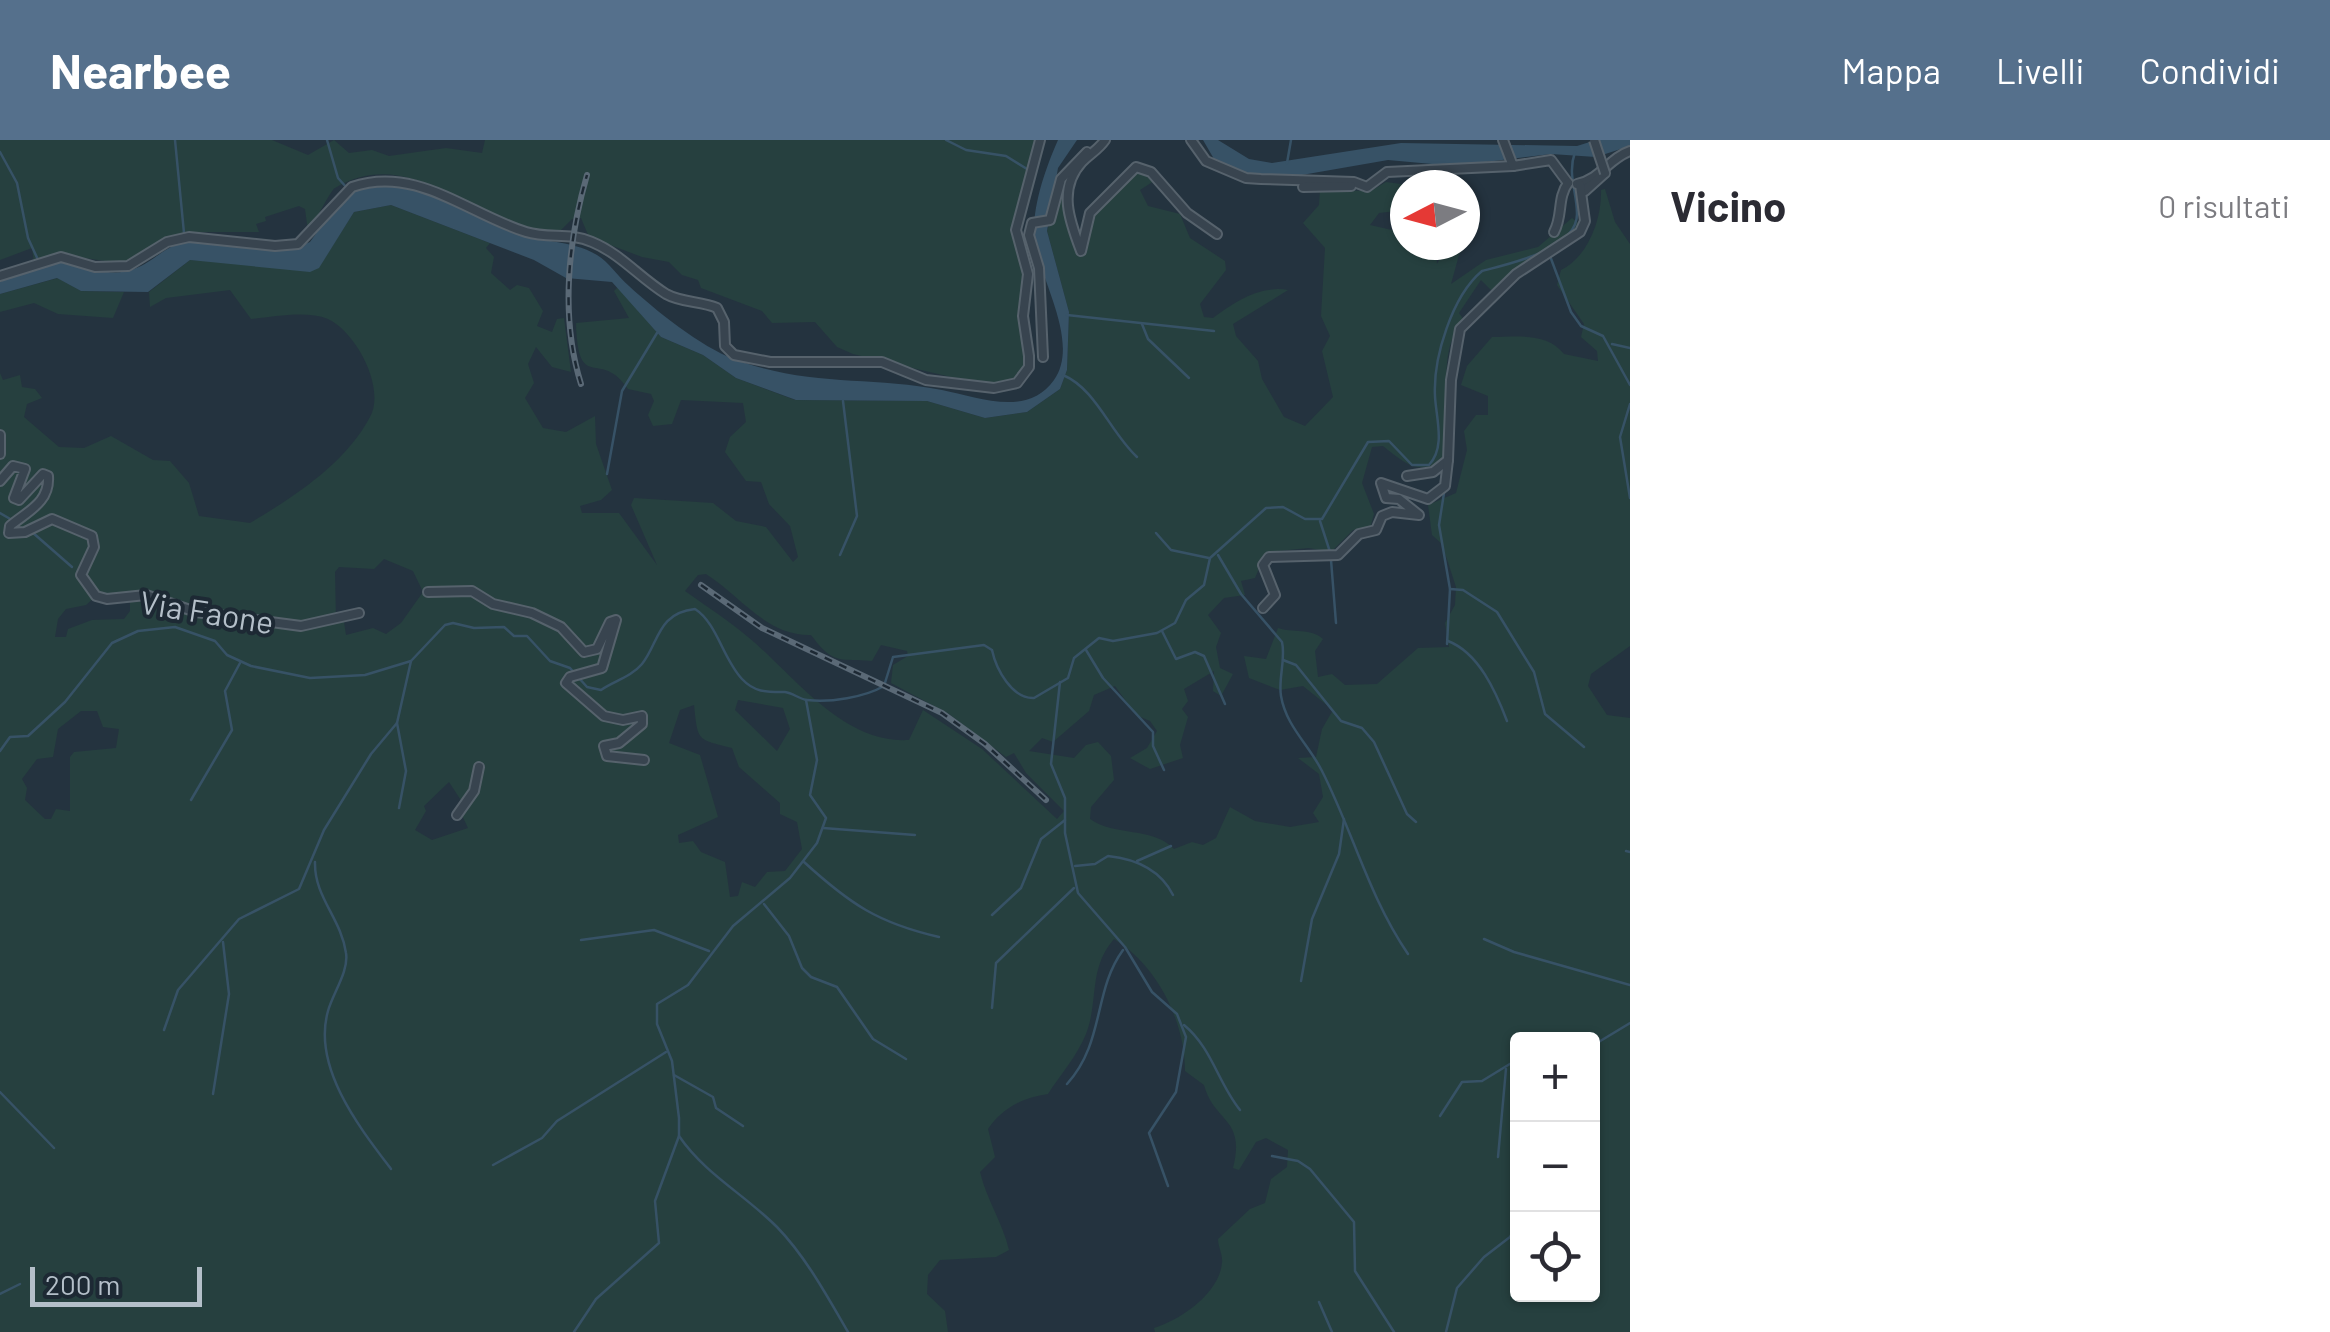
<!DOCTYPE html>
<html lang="it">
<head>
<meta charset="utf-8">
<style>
  body { margin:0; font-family:Barlow,sans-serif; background:#f2f2f3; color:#2b2b33 }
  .controls { position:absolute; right:30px; bottom:30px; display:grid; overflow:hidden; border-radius:10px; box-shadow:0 2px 8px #0004 }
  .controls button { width:90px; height:90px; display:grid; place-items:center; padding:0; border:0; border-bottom:2px solid #e1e1e2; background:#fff; color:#2b2b33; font:50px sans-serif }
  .compass { position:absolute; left:1390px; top:30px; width:90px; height:90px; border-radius:50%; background:#fff; box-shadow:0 2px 8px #0004; rotate:264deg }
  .scale { position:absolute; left:30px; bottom:25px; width:172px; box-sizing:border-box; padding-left:10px; border:5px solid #b4bfc9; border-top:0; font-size:28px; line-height:35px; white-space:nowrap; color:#b4bfc9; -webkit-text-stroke:8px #1d2934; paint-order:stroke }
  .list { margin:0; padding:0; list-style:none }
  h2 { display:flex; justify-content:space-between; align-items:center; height:130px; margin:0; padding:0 40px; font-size:42px }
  h2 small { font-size:32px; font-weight:400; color:#7c7c81 }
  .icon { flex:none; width:55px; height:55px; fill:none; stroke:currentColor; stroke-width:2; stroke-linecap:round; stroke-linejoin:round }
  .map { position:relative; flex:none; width:1630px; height:1192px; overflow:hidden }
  header { display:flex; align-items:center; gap:60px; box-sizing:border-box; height:140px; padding:0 50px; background:#55708c; color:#fff }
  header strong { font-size:48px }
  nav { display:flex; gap:55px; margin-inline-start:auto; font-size:35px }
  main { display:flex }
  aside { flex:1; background:#fff }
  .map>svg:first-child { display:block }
</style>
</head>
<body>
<header>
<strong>Nearbee</strong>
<nav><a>Mappa</a><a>Livelli</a><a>Condividi</a></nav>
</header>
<main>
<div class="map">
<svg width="1630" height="1192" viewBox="0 0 1630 1192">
  <rect width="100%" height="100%" fill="#24333f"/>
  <g fill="#26403f" fill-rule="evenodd">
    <path d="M 0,0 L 272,0 L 308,15 L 334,0 L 349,13 L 372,10 L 389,16 L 446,8 L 482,13 L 485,0 L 1037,0 L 1014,89 L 1024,131 L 1026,222 L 1019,238 L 995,243 L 951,237 L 853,214 L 837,207 L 815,182 L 772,183 L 762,171 L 701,148 L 698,140 L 682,135 L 669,122 L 642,117 L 589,97 L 581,78 L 572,79 L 558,93 C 480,94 415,0 335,48 C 330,51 316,81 308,91 L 305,69 L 299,66 L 265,77 L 266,81 L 256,84 L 259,92 L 190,92 L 160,103 L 133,121 L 118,123 L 58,114 L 34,123 L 32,108 L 0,120 Z"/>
    <path d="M 1137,31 L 1154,41 L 1140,50 L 1148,66 L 1180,74 L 1190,98 L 1225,121 L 1226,130 L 1200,164 L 1204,177 L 1213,178 C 1234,162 1260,145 1288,150 L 1233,184 L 1236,196 L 1258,221 L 1262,239 L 1284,277 L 1305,286 L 1333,257 L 1322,211 L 1330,196 L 1321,176 L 1325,108 L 1303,83 L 1319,65 L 1320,50 L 1371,51 L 1386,42 L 1408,45 L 1405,70 L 1379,73 L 1370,85 L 1405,93 L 1405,105 L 1436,105 L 1437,124 L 1447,105 L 1465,105 L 1465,100 L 1467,103 L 1459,115 L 1451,144 L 1486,120 L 1538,107 L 1572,78 L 1580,84 C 1558,113 1519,125 1493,152 L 1481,140 L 1459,173 L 1464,180 C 1431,216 1457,278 1445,320 C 1417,336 1406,324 1383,306 L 1372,307 L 1362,343 L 1374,374 L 1370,388 L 1353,390 L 1331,412 L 1309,408 L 1266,412 L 1255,438 L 1241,441 L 1245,455 L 1224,458 L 1208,475 L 1221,493 L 1216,507 L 1220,528 L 1233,534 L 1221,556 L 1213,551 L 1214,531 L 1184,549 L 1188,561 L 1182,569 L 1188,577 L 1180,605 L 1183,618 L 1150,629 L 1130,618 L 1147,608 L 1157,591 L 1150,581 L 1136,575 L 1115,546 L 1094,555 L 1089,571 L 1053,602 L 1042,598 L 1029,611 L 1074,618 L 1086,605 L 1098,602 L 1111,616 L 1114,640 L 1091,667 L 1090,679 C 1115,697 1152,686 1174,709 L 1192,702 L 1203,705 L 1216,698 L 1230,667 L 1255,681 L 1290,687 L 1319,682 L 1313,673 L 1323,657 L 1319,634 L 1298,618 L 1316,617 L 1322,589 L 1333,570 L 1303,546 L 1280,550 L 1249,538 L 1244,516 L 1266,519 L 1278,488 C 1292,493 1311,488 1323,499 L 1315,511 L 1318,537 L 1332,534 L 1345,545 L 1377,544 L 1418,508 L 1449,507 L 1445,483 L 1455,465 L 1456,447 L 1442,404 L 1432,395 L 1428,365 L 1456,353 L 1467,310 L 1464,291 L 1476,275 L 1488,275 L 1488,256 L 1461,245 L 1467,226 L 1492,197 C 1517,197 1547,192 1564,214 L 1598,221 L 1597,211 L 1581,197 L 1584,184 L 1557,145 L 1561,130 C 1588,117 1602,79 1601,50 L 1605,49 L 1615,82 L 1630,104 L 1630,506 L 1591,534 L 1588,546 L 1607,575 L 1630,578 L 1630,1192 L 1155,1192 L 1154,1188 C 1180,1180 1219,1154 1222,1123 C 1223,1114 1218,1107 1218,1099 L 1250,1069 L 1265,1063 L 1271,1039 L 1287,1027 L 1288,1010 L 1266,998 L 1256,1002 L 1239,1030 L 1233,1028 C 1246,977 1214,983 1204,945 L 1185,931 C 1185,882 1158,826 1114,799 C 1088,829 1099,860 1086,894 C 1077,916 1061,934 1048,954 C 1024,957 1002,968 988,989 L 995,1017 L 980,1032 C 987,1061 1002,1081 1009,1110 L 996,1117 L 940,1120 L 928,1135 L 927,1154 L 945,1171 L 948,1192 L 0,1192 L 0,233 L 3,240 L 20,235 L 22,247 L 35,249 L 42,258 L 27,264 L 24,277 L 59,307 L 84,308 L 111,296 L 153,320 L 170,321 L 189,343 L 199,376 L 250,383 C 295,356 345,324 370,277 C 386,248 356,192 328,179 C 306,170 273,177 251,179 L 230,150 L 166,158 L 150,167 L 149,152 L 190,120 L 319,127 L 354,72 L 391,65 L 490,103 L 486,108 L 494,117 L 491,133 L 510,150 L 517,145 L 529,148 L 543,171 L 537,186 L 552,192 L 557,179 L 564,178 L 571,232 L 552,227 L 536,207 L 528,224 L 534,243 L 525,258 L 543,288 L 566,292 L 595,276 L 596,304 L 612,350 L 601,360 L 580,366 L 582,373 L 619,373 L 657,425 L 631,365 L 634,358 L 713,363 L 736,381 L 766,387 L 793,422 L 798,417 L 790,386 L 769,364 L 761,342 L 746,341 L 725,312 L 730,297 L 746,282 L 743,263 L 681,260 L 672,284 L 653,286 L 648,275 L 654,261 L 651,254 L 628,249 C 600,207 578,255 576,183 L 629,178 L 614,151 L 618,147 L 661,197 L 703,215 L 736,238 L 795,260 L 927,261 L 985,278 L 1027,272 L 1060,249 L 1067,230 L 1069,172 L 1047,91 L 1065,36 L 1070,35 L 1064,60 L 1077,110 L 1084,114 L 1093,74 ZM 384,419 L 413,431 L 423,452 L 401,483 L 386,494 L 373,488 L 346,495 L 344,482 L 336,481 L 335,432 L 339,427 L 374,429 ZM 706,434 C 741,456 766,496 811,495 C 834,526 840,518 872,521 L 881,505 L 907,511 L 908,516 L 893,525 L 891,543 L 949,574 L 1006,617 L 1014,613 L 1026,633 L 1064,671 L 1057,679 L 982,609 L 923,570 L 909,600 C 842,604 794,535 748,497 C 728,480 706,466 685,451 L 698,435 ZM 96,456 L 130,458 L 130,471 L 124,479 L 92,480 L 68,489 L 66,497 L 55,497 L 58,479 L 66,469 L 86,465 ZM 738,560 L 783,568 L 790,589 L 777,611 L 735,570 ZM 694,565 C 698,602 697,599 732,608 L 739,627 L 780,663 L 780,674 L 797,682 L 802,709 L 785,731 L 767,732 L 755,747 L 742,742 L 738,756 L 730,757 L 725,722 L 701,712 L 693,701 L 679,703 L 678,695 L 718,677 L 700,615 L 669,603 L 680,570 ZM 81,571 L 97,571 L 103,587 L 119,589 L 116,608 L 74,612 L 70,617 L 70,671 L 56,669 L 51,679 L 45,679 L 25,660 L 27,648 L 22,639 L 37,619 L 53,617 L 58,589 ZM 449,642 L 464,665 L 460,671 L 468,688 L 432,700 L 415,690 L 426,671 L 424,666 ZM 1518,899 L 1592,899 L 1592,1154 L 1518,1154 Z"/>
    <path d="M 58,138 L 81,151 L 124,152 L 113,178 L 58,174 L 34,163 L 0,172 L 0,154 Z"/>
  </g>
  <g fill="#375266">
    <path d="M 1058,0 L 1077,0 L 1058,28 L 1047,91 L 1069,172 L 1067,230 L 1060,249 L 1027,272 L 985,278 L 927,261 L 796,260 L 736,238 L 703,215 L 661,197 L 612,142 L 566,138 L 534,120 L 391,65 L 354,72 L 319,128 L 310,132 L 190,120 L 148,152 L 81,151 L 57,138 L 0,154 L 0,142 C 21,134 51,116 74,122 C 96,127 108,138 134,129 C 156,121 169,101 195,100 C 234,99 272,119 310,102 C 322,86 336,61 354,51 C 400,26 469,74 510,91 C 538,103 570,99 597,115 C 609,122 618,137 629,146 C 655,170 701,207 734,219 C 808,247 870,236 942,250 C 978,257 1027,278 1054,240 C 1082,200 1035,133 1034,94 C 1033,64 1046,27 1058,0 Z"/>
    <path d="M 1203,0 L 1218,0 L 1249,19 L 1272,23 L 1401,3 L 1577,6 L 1596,0 L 1630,0 L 1630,6 L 1596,17 L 1551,14 L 1454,26 L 1388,20 L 1296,36 L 1246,33 L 1214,19 Z"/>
  </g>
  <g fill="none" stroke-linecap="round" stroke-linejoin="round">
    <g stroke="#375266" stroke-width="2.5">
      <path d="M 175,0 L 184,93"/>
      <path d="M 327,0 L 338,38 L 347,48"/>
      <path d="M 946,0 L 966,10 L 1006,16 L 1027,29"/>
      <path d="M 0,12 L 17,43 L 28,98 L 39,122"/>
      <path d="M 1287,23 L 1291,0"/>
      <path d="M 1550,116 L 1571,172 L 1581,186 L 1603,196 L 1630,245"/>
      <path d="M 1067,175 L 1214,191"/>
      <path d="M 1142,184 L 1148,199 L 1189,238"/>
      <path d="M 1612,204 L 1630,208"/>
      <path d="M 1063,235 C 1096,249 1110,292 1137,317"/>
      <path d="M 1630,264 L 1620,297 L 1630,358"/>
      <path d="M 607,334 L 622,251 L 657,193"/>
      <path d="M 1444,353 L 1439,385 L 1450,449 L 1447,504"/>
      <path d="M 0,373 L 12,380"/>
      <path d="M 1320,381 L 1330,412"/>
      <path d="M 32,392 L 72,427"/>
      <path d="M 1156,393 L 1171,410 L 1209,418"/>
      <path d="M 840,415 L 857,376 L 843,261"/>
      <path d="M 1218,415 L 1241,454 L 1282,502 C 1286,519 1278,539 1281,556 C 1286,586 1309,605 1322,631 C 1353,692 1369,757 1408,814"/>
      <path d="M 1331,420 L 1336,483"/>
      <path d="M 1450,449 L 1463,450 L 1497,472 L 1534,532 L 1545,574 L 1584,607"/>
      <path d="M 1162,491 L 1176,519 L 1195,512 L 1204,516 L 1225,564"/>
      <path d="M 1448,501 C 1479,513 1496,552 1507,581"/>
      <path d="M 1086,510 L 1103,538 L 1153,592 L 1153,606 L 1164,630"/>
      <path d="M 1283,520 L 1296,525 L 1341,581 L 1362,588 L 1374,602 L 1407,674 L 1416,682"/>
      <path d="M 1060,542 L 1051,624 L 1065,658 L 1065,693 L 1078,753 L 1125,807 L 1152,852 L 1177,874 L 1186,897 L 1176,952 L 1149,993 L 1168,1046"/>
      <path d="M 397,583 L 406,631 L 399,668"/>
      <path d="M 0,611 L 10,597 L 28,596 L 65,562 L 112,503 L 138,491 L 175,487 L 215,501 L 227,515 L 251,526 L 310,538 L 365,535 L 411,521 L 445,485 L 453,483 L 474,488 L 504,487 L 514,496 L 527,496 L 550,521 L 570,528 L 587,547 L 601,550 C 614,541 631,537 642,524 C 659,503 657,473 695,469 C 717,483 723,519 742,539 C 755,553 768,552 785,552 C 793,553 799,559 807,560 C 830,563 865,557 884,546 L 893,517 L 984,505 L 992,510 C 996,529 1012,559 1034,558 L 1068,538 L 1074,518 L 1099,498 L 1113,501 L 1157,493 L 1175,483 L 1186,460 L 1204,445 L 1210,418 L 1266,368 L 1283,367 L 1305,379 L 1322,379 L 1368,302 L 1389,301 L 1412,325 L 1429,325 C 1446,307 1436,278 1435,256 C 1433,218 1452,156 1482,131 C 1508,124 1577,110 1577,74 C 1577,51 1567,35 1575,12"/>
      <path d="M 191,660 L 232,590 L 225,551 L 240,523"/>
      <path d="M 823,688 L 915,695"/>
      <path d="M 1626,711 L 1630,712"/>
      <path d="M 1137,721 L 1171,706"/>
      <path d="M 315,722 C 314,757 341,778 346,813 C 349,831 333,853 328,871 C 312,927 359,987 391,1029"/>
      <path d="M 804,722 C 850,764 878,783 939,797"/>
      <path d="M 1075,726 L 1095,724 L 1108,716 C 1136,719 1160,729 1173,755"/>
      <path d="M 764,764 L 789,796 L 802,828 L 811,837 L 837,847 L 873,899 L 906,919"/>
      <path d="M 992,775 L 1021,748 L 1041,699 L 1065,680"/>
      <path d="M 1484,799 L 1514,812 L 1630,845"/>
      <path d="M 581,800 L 654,790 L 709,811"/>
      <path d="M 1301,841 L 1312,779 L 1339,714 L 1344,679"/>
      <path d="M 992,868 L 996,823 L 1074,748"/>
      <path d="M 1184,885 C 1212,908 1218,943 1240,970"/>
      <path d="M 164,890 L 178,850 L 239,779 L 299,749 L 324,690 L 371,614 L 397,583 L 411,521"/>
      <path d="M 1592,906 L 1630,883"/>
      <path d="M 674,935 L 713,957 L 716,968 L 743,986"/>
      <path d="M 1067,944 C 1105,902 1093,851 1123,810"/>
      <path d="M 0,952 L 54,1008"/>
      <path d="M 213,954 L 229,854 L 223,802"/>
      <path d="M 1440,976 L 1462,942 L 1482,941 L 1518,919"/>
      <path d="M 679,996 C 705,1034 744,1054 777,1087 C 806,1117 827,1156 848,1192"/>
      <path d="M 1272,1016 L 1298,1021 L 1310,1029 L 1354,1082 L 1355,1131 L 1394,1192"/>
      <path d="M 1498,1017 L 1506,929"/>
      <path d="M 493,1025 L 542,998 L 557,981 L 666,912"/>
      <path d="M 0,1154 L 20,1144"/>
      <path d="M 1319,1162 L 1332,1192"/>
      <path d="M 574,1192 L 596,1159 L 659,1103 L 655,1061 L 679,996 L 679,978 L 672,921 L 657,884 L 657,864 L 688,845 L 733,786 L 790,738 L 817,703 L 826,678 L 810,655 L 817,620 L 806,560"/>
      <path d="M 1446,1192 L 1457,1148 L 1484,1117 L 1510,1097 L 1518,1081"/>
    </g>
    <defs>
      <g id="minor">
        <path d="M 1105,0 C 1099,9 1090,14 1082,22 C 1057,49 1070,82 1081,111 L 1090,73 L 1136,27 L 1151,32 L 1187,73 L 1217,94"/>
        <path d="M 1191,0 L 1206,21 L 1246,38 L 1261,39 L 1354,42 L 1367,47 L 1387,32 L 1513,26"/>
        <path d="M 1503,0 L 1513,26 L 1551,20 L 1568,43"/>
        <path d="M 1577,44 C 1601,39 1609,18 1630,11"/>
        <path d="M 1303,47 L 1351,46"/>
        <path d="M 1588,47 L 1585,51 L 1605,33"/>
        <path d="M 1554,92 C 1563,76 1557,58 1568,43"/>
        <path d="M 0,136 L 61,117 L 95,127 L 128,126 L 167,102 L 189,97 L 275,106 L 298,104 L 352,47 C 416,25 468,74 526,92 C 549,99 570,92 592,102 C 621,114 640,138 666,154 C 682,163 701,161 717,168 L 724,182 L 725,206 L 734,215 L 770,222 L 882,222 L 926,240 L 994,248 L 1017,243 L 1029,227 L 1029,216 L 1023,176 L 1028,134 L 1016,90 L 1040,0"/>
        <path d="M 1043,217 L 1039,128 L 1029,95 L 1032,83 L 1050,80 L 1061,39 L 1087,12"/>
        <path d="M 0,295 L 0,314"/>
        <path d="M 1407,336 L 1433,332 L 1448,320 L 1451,240 L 1460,189 L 1516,134 L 1580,92 L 1585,81 L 1580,45"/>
        <path d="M 0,341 L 13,326 L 25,329 L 14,358 L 19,360 L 43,334 L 48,336 C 50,362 28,371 10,386 L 9,393 L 25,392 L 52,379 L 92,396 L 94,407 L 81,435 L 96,456 L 107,459 L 146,455 L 196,472 L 301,486 L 359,473"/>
        <path d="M 428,452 L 472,451 L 493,464 L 532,473 L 561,487 L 584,512 L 597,509 L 610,482 L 616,480 L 602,528 L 570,537 L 566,543 L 604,576 L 623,580 L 642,576 L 642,584 L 619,603 L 604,606 L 607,616 L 644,620"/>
        <path d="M 1263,468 L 1275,455 L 1263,425 L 1269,417 L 1338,415 L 1359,394 L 1376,390 L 1382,376 L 1392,372 L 1419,375 L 1399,359 L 1386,358 L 1381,343 L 1428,359 L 1445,346 L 1448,320"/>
        <path d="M 457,675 L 474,651 L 479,627"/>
      </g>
    </defs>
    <use href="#minor" stroke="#56626c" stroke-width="12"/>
    <use href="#minor" stroke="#38444f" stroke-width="8"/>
    <defs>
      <g id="rail">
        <path d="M 581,244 C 560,177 568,101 587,35"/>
        <path d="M 701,445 L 762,488 L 942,573 L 985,604 L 1046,660"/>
      </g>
    </defs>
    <use href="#rail" stroke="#5a6976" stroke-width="6"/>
    <use href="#rail" stroke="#1d2934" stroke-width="2.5" stroke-dasharray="8" stroke-linecap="butt"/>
    <defs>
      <path id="minor-bridge" d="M 1594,0 L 1605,33"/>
    </defs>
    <use href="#minor-bridge" stroke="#56626c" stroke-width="12" stroke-linecap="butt"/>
    <use href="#minor-bridge" stroke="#38444f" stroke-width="8"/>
  </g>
  <g text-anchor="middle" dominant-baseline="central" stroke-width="8" stroke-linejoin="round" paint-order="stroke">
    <g font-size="32" fill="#b4bfc9" stroke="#1d2934">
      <text transform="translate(207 471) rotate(9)">Via Faone</text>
    </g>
  </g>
</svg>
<div class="controls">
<button>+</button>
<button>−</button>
<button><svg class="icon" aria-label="locate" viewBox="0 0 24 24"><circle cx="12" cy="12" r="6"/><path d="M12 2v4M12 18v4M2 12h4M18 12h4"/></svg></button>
</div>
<svg class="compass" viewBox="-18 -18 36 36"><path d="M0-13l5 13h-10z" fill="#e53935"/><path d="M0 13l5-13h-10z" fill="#7c7c81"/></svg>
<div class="scale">200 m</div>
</div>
<aside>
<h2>Vicino<small>0 risultati</small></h2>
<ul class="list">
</ul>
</aside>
</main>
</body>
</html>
